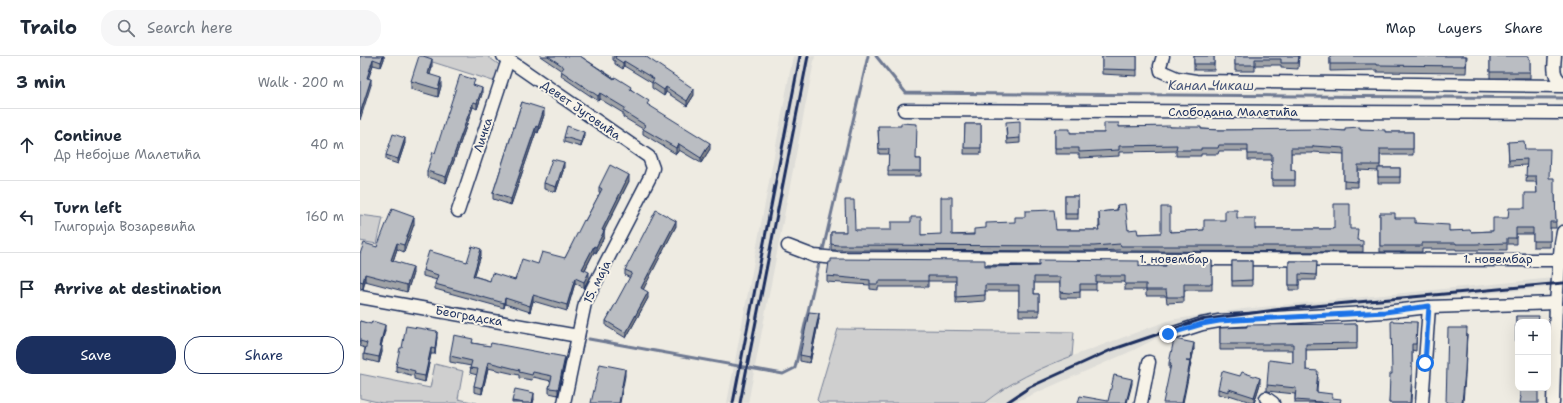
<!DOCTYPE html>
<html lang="en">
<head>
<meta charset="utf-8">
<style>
  body { margin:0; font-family:"Shantell Sans",sans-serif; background:#f6f6f7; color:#1f2937 }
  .controls { position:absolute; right:12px; bottom:12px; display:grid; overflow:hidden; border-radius:8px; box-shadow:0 4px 16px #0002 }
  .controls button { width:36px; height:36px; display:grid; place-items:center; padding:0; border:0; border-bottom:1px solid #e0e1e3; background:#fff; color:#1f2937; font:20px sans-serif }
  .stop { position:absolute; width:12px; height:12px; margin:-9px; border:3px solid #1a73e8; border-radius:50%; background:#fff }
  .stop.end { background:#1a73e8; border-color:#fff; box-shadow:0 1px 4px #0008 }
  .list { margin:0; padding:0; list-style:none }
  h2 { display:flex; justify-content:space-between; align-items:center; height:52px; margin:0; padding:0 16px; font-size:17px }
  h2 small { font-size:13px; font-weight:400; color:#747a83 }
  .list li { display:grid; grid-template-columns:26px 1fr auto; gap:12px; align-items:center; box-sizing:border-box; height:72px; padding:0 16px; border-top:1px solid #e0e1e3 }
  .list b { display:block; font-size:15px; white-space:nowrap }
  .list p { margin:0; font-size:13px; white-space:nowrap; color:#747a83 }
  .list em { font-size:13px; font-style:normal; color:#747a83 }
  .actions { display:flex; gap:8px; padding:12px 16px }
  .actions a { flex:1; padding:9px 0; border:1px solid #1b2f5e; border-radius:16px; text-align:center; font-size:14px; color:#1b2f5e }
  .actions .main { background:#1b2f5e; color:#fff }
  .icon { flex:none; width:22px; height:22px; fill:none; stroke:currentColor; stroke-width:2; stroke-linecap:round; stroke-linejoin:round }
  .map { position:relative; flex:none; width:1203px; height:347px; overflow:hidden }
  header { display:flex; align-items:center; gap:24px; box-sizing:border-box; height:56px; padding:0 20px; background:#fff; border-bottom:1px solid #e0e1e3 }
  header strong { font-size:19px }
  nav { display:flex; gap:22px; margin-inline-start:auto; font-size:14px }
  .search { width:280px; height:36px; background:#f6f6f7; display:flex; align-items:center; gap:10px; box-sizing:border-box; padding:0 14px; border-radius:16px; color:#747a83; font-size:15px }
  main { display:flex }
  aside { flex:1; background:#fff }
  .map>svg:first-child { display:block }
</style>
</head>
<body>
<header>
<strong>Trailo</strong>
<div class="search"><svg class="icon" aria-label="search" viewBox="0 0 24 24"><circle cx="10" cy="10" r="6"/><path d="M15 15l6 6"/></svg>Search here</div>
<nav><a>Map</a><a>Layers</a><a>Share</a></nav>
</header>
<main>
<aside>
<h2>3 min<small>Walk · 200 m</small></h2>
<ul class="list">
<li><svg class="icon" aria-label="ahead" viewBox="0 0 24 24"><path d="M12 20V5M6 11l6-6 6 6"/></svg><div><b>Continue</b><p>Др Небојше Малетића</p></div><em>40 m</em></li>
<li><svg class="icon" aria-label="left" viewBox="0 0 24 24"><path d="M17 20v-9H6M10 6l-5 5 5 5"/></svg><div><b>Turn left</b><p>Глигорија Возаревића</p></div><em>160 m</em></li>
<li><svg class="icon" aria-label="arrive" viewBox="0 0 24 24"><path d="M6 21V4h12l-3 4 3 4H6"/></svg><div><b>Arrive at destination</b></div></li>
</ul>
<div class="actions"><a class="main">Save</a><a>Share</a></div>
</aside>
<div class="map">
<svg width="1203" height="347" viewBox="0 0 1203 347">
  <rect width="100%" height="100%" fill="#eeebe2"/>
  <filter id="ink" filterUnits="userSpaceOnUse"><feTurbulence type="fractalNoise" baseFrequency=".025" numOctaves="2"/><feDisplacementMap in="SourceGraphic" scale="8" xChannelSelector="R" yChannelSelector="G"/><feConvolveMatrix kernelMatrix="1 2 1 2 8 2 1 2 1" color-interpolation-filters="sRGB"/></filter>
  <g filter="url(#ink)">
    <g fill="#deddd8">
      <path d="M 433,0 L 455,0 L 388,347 L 367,347 Z"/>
      <path d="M 1203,221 L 1203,230 L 852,265 L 818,273 L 797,282 L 774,294 L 653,347 L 624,347 L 640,334 L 683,311 L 810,264 L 883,253 Z"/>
    </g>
    <g fill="#cfcfcf" stroke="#757f96">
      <path d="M 64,0 L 127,0 L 141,10 L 136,26 L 63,3 Z"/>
      <path d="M 0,159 L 23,162 L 17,188 L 0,185 Z"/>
      <path d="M 478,273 L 714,276 L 712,300 C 680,312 650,326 624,347 L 460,347 L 457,344 Z"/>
      <path d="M 75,308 L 103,315 L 98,343 L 117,347 L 22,347 L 0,342 L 0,318 L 70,332 Z"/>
    </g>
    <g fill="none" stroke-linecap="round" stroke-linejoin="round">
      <g stroke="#6e7992" stroke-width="3">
        <path d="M 516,0 L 546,37 L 1203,42"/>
        <path d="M 462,198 L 508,0"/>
        <path d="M 229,283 L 423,318 L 435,312 L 460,203"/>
      </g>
      <defs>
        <g id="minor">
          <path d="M 143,0 L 289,101 L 293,112 L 290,121 L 225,247 L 204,347"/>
          <path d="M 803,0 L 800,10 L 801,15 L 817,22 L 836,25 L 1203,30"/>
          <path d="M 1195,0 C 1194,10 1192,21 1203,27"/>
          <path d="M 544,54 L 1203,57"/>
          <path d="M 98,155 L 148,4"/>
          <path d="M 428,190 L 454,200 L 477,202 L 1203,204"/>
          <path d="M 0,241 L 218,280"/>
          <path d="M 808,279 L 842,268 L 859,265 L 1025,256 L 1069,251 L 1196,247"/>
          <path d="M 906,342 L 913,347"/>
          <path d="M 781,347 L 789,306"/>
          <path d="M 1062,347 L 1069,251"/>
          <path d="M 1193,347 L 1196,247 L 1201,187 L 1203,176"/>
        </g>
      </defs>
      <use href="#minor" stroke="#1b2f5e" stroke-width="15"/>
      <use href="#minor" stroke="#f7f3e8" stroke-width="12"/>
      <g stroke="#1b2f5e" stroke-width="3">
        <path d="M 373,347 L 440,0"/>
        <path d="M 380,347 L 448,0"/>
        <path d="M 646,347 L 670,331 L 751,294 L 840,264 L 922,253 L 1203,227"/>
      </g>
    </g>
    <g fill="#a0a3a7" stroke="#1b2f5e">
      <path d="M 0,0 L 24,0 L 24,3 L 21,11 L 13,9 L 8,22 L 11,29 Z"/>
      <path d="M 180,0 L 220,0 L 271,33 L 289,50 L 350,93 L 341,107 L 319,94 L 316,98 L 283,78 L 283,73 L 263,61 L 263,57 L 240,43 L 238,45 L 201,20 L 202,15 Z"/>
      <path d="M 253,0 L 285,0 L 334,39 L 327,50 L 306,36 L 304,40 L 292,32 L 292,27 L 264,10 L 263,13 L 255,8 L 255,5 L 253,4 Z"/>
      <path d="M 742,0 L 777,0 L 777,20 L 742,18 Z"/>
      <rect x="834" y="0" width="20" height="14"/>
      <path d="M 875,0 L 939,0 L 938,13 L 921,12 L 921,9 L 895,9 L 895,15 L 875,15 Z"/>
      <path d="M 970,0 L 1107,0 L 1106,17 L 1017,16 L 1017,14 L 970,15 Z"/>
      <path d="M 1130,0 L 1170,3 L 1170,22 L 1130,22 Z"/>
      <path d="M 72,11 L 70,18 L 81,30 L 78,41 L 51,33 L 51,25 Z"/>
      <path d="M 115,30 L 122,38 L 117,53 L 113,51 L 86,127 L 67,121 L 67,115 L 75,97 Z"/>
      <path d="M 162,46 L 184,59 L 178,77 L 176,76 L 151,149 L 133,143 L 133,137 Z"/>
      <path d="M 605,68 L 621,68 L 621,98 L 604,98 Z"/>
      <path d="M 518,70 L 557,103 L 561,103 L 561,120 L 528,120 L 529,98 L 519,98 Z"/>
      <path d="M 759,71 L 810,71 L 859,74 L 985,75 L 1000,73 L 1025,76 L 1053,76 L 1053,99 L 1020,99 L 1020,112 L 1040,112 L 1040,127 L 1018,127 L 1018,115 L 998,114 L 998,131 L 984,131 L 984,98 L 953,96 L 953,97 L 931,97 L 931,114 L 935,114 L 935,130 L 912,130 L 912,104 L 888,104 L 888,95 L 859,95 L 858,98 L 841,98 L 841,100 L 816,100 L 816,95 L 759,96 L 759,100 L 719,102 L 719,98 L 695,98 L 695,73 L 710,77 L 744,77 Z"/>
      <path d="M 646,72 L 660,82 L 660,87 L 647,88 Z"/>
      <path d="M 204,81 L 224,81 L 221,91 L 204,86 Z"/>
      <path d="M 1148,86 L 1165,93 L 1189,122 L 1194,138 L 1195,138 L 1196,172 L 1190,172 L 1190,191 L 1173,191 L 1173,178 L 1156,178 L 1156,188 L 1147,188 L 1147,194 L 1096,194 L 1096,193 L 1062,193 L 1062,196 L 1020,196 L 1020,157 L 1035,162 L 1055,167 L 1089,175 L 1111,176 L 1133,175 L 1148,162 L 1165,152 L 1177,137 L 1176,126 L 1166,126 L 1167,109 L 1149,110 Z"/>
      <path d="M 45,87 L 38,108 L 26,104 L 26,99 Z"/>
      <path d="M 204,112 L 196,136 L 184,133 L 184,127 Z"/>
      <path d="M 269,125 L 244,175 L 244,181 L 236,197 L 234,196 L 225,214 L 229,222 L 224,232 L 215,227 L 207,255 L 173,245 L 170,256 L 145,248 L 144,252 L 75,233 L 75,228 L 77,224 L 63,220 L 63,214 L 107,206 L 121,199 L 114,220 L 130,225 L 155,224 L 178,208 L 205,202 L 240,137 L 239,137 L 239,131 Z"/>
      <rect x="705" y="140" width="13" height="23"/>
      <path d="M 757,149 L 768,174 L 778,178 L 801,177 L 810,175 L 811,176 L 844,174 L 865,164 L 877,162 L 895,173 L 990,173 L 997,184 L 1003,190 L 1003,196 L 761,195 L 760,194 L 734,195 L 477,194 L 471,194 L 471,176 L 486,176 L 495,174 L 561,179 L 592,179 L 696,174 L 739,174 L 739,156 L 757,154 Z"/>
      <path d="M 54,168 L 44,196 L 37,193 L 33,205 L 53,217 L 47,236 L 5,225 L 3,233 L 0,232 L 0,198 L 17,191 Z"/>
      <path d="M 316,170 L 283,233 L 288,242 L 266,282 L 246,270 L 246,265 L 270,222 L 265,219 L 265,214 Z"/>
      <path d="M 852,205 L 852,234 L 824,234 L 824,246 L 807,247 L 806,240 L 786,240 L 786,234 L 765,234 L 765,226 L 736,226 L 736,234 L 720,234 L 720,242 L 700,242 L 700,227 L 674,227 L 674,238 L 679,238 L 679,260 L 659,260 L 659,235 L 625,235 L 625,245 L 596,247 L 596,225 L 568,225 L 568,231 L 518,231 L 518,234 L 510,233 L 510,229 L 467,226 L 467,220 L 625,211 L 806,210 Z"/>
      <rect x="872" y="205" width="20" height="25"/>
      <path d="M 929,205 L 957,205 L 956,224 L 939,224 L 939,234 L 929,234 Z"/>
      <path d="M 1156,260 L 1158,266 L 1158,292 L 1156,292 Z"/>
      <path d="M 459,263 L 450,307 L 440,305 L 440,299 Z"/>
      <path d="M 0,265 L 25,274 L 21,290 L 22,296 L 19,307 L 4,303 L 4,298 L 5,292 L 0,290 Z"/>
      <path d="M 1057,266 L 1056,295 L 1052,294 L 1052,325 L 1051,347 L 1029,347 L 1032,318 Z"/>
      <path d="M 997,268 L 997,293 L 946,294 L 946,314 L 958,321 L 957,336 L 972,342 L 981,347 L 935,347 L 935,338 L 907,335 L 907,329 L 933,307 L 933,294 L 860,294 L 860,272 Z"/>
      <path d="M 77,281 L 75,298 L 71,298 L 65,326 L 54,323 L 54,320 L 36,315 L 36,310 L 42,292 Z"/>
      <path d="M 113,287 L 205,306 L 198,339 L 189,337 L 189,332 L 191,325 L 173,321 L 172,324 L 159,322 L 159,319 L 128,312 L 122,338 L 114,336 L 114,330 L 117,319 L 110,317 L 111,310 L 90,306 L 90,300 Z"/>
      <path d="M 834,293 L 830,312 L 809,313 L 809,307 Z"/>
      <path d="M 900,328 L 894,347 L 869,339 L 869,341 L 858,338 L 858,333 Z"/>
      <path d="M 174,343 L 173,347 L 152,347 L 152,345 Z"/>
    </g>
    <g fill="#828488" stroke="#1b2f5e">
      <path d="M 23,0 L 24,0 L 24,3 L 21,11 L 21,6 Z"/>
      <path d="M 13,3 L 13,9 L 7,27 L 7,22 Z"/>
      <path d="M 72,3 L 72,11 L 68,26 L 68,18 Z"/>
      <path d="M 264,5 L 264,10 L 263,13 L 263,7 Z"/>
      <path d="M 81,22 L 81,30 L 78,41 L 78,33 Z"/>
      <path d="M 11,23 L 11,29 L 0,64 L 0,58 Z"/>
      <path d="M 306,31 L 306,36 L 304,40 L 304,34 Z"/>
      <path d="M 122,32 L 122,38 L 117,53 L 117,47 Z"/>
      <path d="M 334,33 L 334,39 L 327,50 L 327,45 Z"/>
      <path d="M 240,37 L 240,43 L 238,45 L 238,40 Z"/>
      <path d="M 113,46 L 113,51 L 86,127 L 86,121 Z"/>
      <path d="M 184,53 L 184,59 L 178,77 L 178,71 Z"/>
      <path d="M 176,70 L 176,76 L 151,149 L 151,143 Z"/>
      <path d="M 224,76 L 224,81 L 221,91 L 221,86 Z"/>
      <path d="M 45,82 L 45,87 L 38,108 L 38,103 Z"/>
      <path d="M 350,87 L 350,93 L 341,107 L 341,102 Z"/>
      <path d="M 319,88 L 319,94 L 316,98 L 316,92 Z"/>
      <path d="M 204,106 L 204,112 L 196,136 L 196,131 Z"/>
      <path d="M 269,119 L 269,125 L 242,179 L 242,174 Z"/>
      <path d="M 54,161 L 54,168 L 44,196 L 44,189 Z"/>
      <path d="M 316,165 L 316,170 L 281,238 L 281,232 Z"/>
      <path d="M 244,175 L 244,181 L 236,197 L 236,191 Z"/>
      <path d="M 37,187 L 37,193 L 31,211 L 31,204 Z"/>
      <path d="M 234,190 L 234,196 L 222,219 L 222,213 Z"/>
      <path d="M 121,193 L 121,199 L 113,225 L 113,220 Z"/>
      <path d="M 53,211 L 53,217 L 47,236 L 47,229 Z"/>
      <path d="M 229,216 L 229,222 L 224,232 L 224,226 Z"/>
      <path d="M 5,218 L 5,225 L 3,233 L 3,226 Z"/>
      <path d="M 215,222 L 215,227 L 207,255 L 207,249 Z"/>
      <path d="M 288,236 L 288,242 L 266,282 L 266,277 Z"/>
      <path d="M 173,239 L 173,245 L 170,256 L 170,250 Z"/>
      <path d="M 145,242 L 145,248 L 144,252 L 144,247 Z"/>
      <path d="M 459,257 L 459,263 L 450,307 L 450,301 Z"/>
      <path d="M 25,269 L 25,274 L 20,295 L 20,290 Z"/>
      <path d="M 77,275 L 77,281 L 75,298 L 75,293 Z"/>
      <path d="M 1107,278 L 1105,320 L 1103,347 L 1102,347 Z"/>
      <path d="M 834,287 L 834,293 L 830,311 L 830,305 Z"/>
      <path d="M 22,290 L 22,296 L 19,307 L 19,301 Z"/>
      <path d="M 71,292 L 71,298 L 65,326 L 65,320 Z"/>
      <path d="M 205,301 L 205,306 L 198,339 L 198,333 Z"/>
      <path d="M 128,306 L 128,312 L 122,338 L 122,332 Z"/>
      <path d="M 830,306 L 830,312 L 823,347 L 822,347 Z"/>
      <path d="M 265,313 L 265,320 L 260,347 L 259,347 Z"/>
      <path d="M 900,322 L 900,328 L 894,347 L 894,341 Z"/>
      <path d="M 772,323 L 772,328 L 767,347 L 766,347 Z"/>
      <path d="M 174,337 L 174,343 L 173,347 L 172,347 Z"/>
    </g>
    <g fill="#babdc2" stroke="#1b2f5e">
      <path d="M 0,0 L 23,0 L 21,6 L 13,3 L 7,22 L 11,23 L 0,58 Z"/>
      <path d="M 59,0 L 63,0 L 72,3 L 68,18 L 81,22 L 78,33 L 51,25 Z"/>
      <path d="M 188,0 L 220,0 L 254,23 L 255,21 L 271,31 L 270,33 L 289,45 L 287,48 L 350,87 L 341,102 L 319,88 L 316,92 L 283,73 L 285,69 L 263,55 L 265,52 L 240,37 L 238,40 L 201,15 L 204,11 Z"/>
      <path d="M 255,0 L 285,0 L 334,33 L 327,45 L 306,31 L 304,34 L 292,26 L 294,23 L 264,5 L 263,7 L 255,2 L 256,0 Z"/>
      <path d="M 742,0 L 777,0 L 777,14 L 742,13 Z"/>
      <rect x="834" y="0" width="20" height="8"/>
      <path d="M 875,0 L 939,0 L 938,7 L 921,7 L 921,3 L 895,3 L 895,9 L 875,9 Z"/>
      <path d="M 970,0 L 1106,0 L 1106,10 L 1017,9 L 1017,8 L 970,8 Z"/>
      <path d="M 1130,0 L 1169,0 L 1169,3 L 1170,3 L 1170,16 L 1130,16 Z"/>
      <path d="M 100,19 L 115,24 L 113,29 L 122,32 L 117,47 L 113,46 L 86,121 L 67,115 L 73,96 L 75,97 Z"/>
      <path d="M 162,46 L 184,53 L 178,71 L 176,70 L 151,143 L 133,137 Z"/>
      <path d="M 660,65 L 660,82 L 647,83 L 646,66 Z"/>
      <path d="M 541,67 L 557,68 L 556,103 L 561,103 L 561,115 L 528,115 L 529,93 L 519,93 L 518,70 L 541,70 Z"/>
      <path d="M 744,67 L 759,67 L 759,71 L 810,70 L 810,71 L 841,71 L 841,73 L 859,74 L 960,73 L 985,75 L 985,72 L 1000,71 L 1000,73 L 1025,74 L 1025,76 L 1053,76 L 1053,93 L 1020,93 L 1020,109 L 998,109 L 998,126 L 984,125 L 984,92 L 953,90 L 953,92 L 931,92 L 931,114 L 935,114 L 935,124 L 912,124 L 912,98 L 888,98 L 888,89 L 859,89 L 858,92 L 841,92 L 841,94 L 816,94 L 817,89 L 759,90 L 759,94 L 719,96 L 719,92 L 695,92 L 695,73 L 710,73 L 710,77 L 744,77 Z"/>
      <path d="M 605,68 L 621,68 L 621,92 L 604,92 Z"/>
      <path d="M 207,70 L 224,76 L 221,86 L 204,81 Z"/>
      <path d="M 33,78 L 45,82 L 38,103 L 26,99 Z"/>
      <path d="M 1164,85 L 1165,93 L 1190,93 L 1189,122 L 1194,122 L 1194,138 L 1195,138 L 1196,166 L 1190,166 L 1190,185 L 1173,185 L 1173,172 L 1156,172 L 1156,182 L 1147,182 L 1147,187 L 1115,188 L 1096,188 L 1096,187 L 1062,187 L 1062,190 L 1020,190 L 1020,157 L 1035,157 L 1035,162 L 1055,162 L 1055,167 L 1089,169 L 1089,175 L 1110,174 L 1111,176 L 1133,175 L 1133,162 L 1148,162 L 1149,152 L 1165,152 L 1165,137 L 1177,137 L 1176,120 L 1166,120 L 1167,103 L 1149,104 L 1148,86 Z"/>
      <path d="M 192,103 L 204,106 L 196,131 L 184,127 Z"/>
      <path d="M 250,109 L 269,119 L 242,174 L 244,175 L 236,191 L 234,190 L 222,213 L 229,216 L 224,226 L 215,222 L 207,249 L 173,239 L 170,250 L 145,242 L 144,247 L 75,228 L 78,219 L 63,214 L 69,195 L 107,206 L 112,190 L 121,193 L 113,220 L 130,225 L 132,217 L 155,224 L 162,203 L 178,208 L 182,196 L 205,202 L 224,164 L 225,165 L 242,133 L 239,131 Z"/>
      <rect x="1018" y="112" width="22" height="9"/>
      <rect x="705" y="140" width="13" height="18"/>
      <path d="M 581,141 L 592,141 L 592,179 L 614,179 L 614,173 L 626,172 L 626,167 L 655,166 L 655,161 L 665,161 L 665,155 L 694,154 L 696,174 L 739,174 L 738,171 L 740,171 L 739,156 L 758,154 L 757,149 L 765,148 L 768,174 L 777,173 L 778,178 L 801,177 L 801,151 L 810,151 L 810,175 L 811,176 L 844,174 L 844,164 L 865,164 L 865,154 L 877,154 L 877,162 L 895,162 L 895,173 L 974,173 L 974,148 L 990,148 L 990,173 L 998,173 L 997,184 L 1003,185 L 1003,190 L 761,190 L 760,188 L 734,190 L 477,189 L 471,188 L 471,176 L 486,176 L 485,144 L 494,144 L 495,174 L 531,174 L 531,166 L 551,166 L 551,161 L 561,161 L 561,179 L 581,178 Z"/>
      <path d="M 32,153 L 54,161 L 44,189 L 37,187 L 31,204 L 53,211 L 47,229 L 5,218 L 3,226 L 0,225 L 0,198 L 4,187 L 17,191 Z"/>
      <path d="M 296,154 L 316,165 L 281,232 L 288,236 L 266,277 L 246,265 L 272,217 L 265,214 Z"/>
      <path d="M 471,203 L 625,204 L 625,211 L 679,210 L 679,204 L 779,205 L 779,210 L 806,210 L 806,205 L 852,205 L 852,228 L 824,228 L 824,241 L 807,241 L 806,234 L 786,234 L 786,228 L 765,228 L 765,220 L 736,220 L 736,228 L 720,228 L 720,236 L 709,237 L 700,236 L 700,221 L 674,221 L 674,238 L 679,238 L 679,254 L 659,254 L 659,229 L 625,229 L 625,239 L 596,241 L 596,220 L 568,220 L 568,225 L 518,225 L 518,228 L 510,228 L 510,224 L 467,220 L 469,206 L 471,206 Z"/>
      <path d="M 872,205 L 892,205 L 892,224 L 872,225 Z"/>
      <path d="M 929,205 L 957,205 L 956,219 L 939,218 L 939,229 L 929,229 Z"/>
      <path d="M 449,256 L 459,257 L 450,301 L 440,299 Z"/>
      <path d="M 1156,260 L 1179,260 L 1178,266 L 1158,266 L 1158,286 L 1156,286 Z"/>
      <path d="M 0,265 L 11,268 L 12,265 L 25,269 L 20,290 L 22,290 L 19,301 L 4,298 L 7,287 L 0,285 Z"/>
      <path d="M 1031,265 L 1057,266 L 1056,288 L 1052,288 L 1052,319 L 1050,347 L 1029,347 L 1030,318 L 1032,318 Z"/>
      <path d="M 997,268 L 997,287 L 946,288 L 946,314 L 958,315 L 956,336 L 972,338 L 972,342 L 981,343 L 980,347 L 961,347 L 961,346 L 935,344 L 936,332 L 907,329 L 909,304 L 933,307 L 933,288 L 860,288 L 860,272 L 887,271 L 887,269 Z"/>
      <path d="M 46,270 L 77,275 L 75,293 L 71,292 L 65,320 L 54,318 L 55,315 L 36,310 L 40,292 L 42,292 Z"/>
      <path d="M 1088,272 L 1107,272 L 1105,315 L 1102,347 L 1086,347 Z"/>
      <path d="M 94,279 L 113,283 L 112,287 L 130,290 L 131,287 L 205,301 L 198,333 L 189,332 L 192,320 L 173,316 L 172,319 L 159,316 L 160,314 L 128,306 L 122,332 L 114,330 L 118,313 L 110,312 L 112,305 L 90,300 Z"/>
      <path d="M 814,283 L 834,287 L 830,305 L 826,305 L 830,306 L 822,347 L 803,347 L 811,308 L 809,307 Z"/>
      <path d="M 240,308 L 265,313 L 259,347 L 231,347 Z"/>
      <path d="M 862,315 L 880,320 L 882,316 L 900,322 L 894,341 L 869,333 L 869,336 L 858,333 Z"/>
      <path d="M 754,319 L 772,323 L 766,347 L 718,347 L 720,340 L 748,345 Z"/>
      <path d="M 1160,332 L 1178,332 L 1178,347 L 1160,347 L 1161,341 L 1160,340 Z"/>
      <path d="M 155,333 L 174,337 L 172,347 L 164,347 L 152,345 Z"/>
    </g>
  </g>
  <g fill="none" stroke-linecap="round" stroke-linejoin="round" filter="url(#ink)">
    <path stroke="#1a73e8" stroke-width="5" d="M 808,278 L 842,268 L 859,265 L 1025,256 L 1069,250 L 1065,307"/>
  </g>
  <g text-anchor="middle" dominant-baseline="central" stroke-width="4" stroke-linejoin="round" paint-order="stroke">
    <g font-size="12" fill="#1b2f5e" stroke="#f7f3e8">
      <text transform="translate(221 54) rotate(35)">Девет Југовића</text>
      <text x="873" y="56">Слободана Малетића</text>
      <text transform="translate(123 79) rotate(-72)">Личка</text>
      <text x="814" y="203">1. новембар</text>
      <text x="1138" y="203">1. новембар</text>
      <text transform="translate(237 226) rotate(-64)">15. маја</text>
      <text transform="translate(109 260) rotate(10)">Београдска</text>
    </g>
    <g font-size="13" font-style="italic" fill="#455478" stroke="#f7f3e8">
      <text x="851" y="29">Канал Чикаш</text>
    </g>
  </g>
</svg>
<div class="controls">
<button>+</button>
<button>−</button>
</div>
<div class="stop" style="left:1065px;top:307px"></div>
<div class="stop end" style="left:808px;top:278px"></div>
</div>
</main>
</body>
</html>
